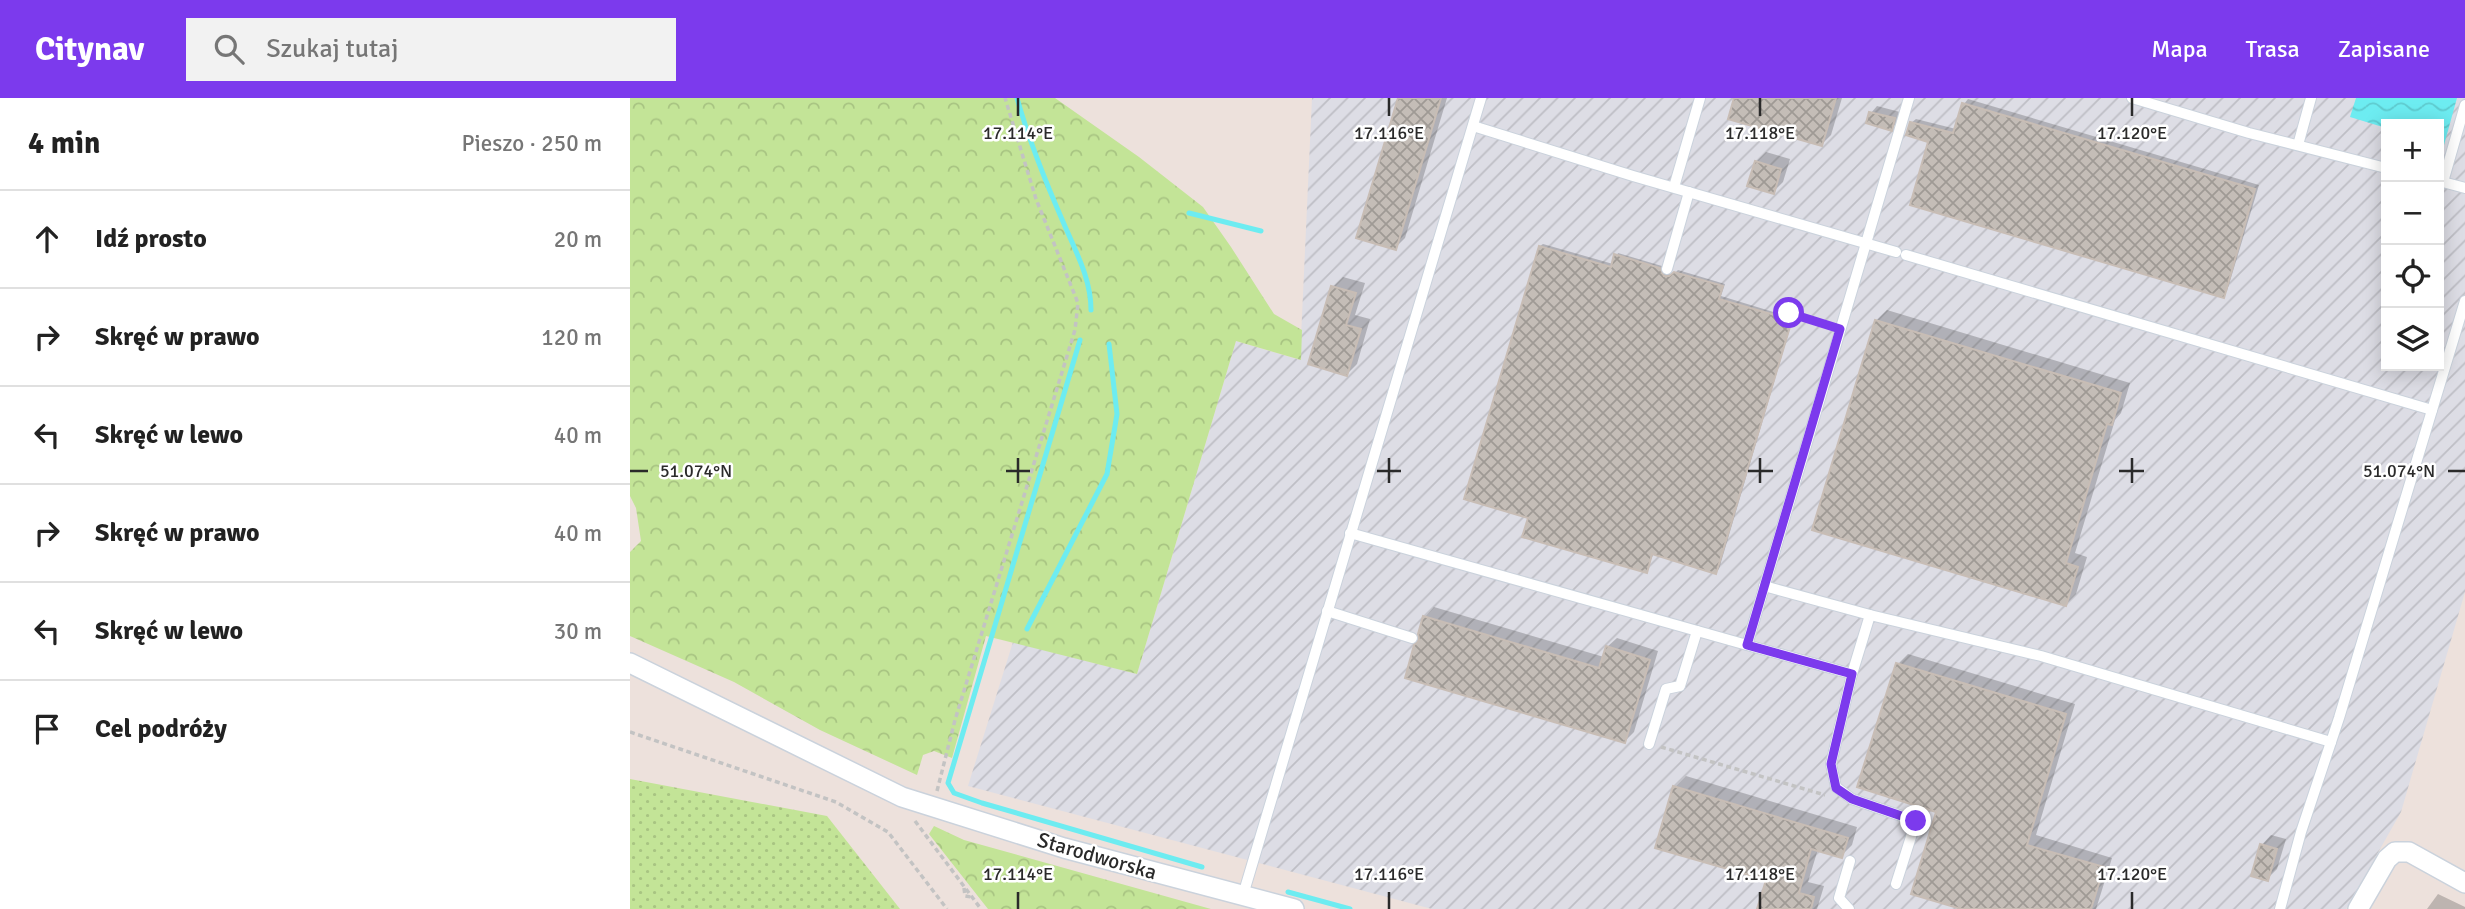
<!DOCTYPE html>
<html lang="pl">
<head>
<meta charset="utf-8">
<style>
  body { margin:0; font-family:Signika,sans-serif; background:#f2f2f2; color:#222 }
  .controls { position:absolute; right:21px; top:21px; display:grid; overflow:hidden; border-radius:0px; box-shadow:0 4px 18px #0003 }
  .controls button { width:63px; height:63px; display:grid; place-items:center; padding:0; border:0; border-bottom:2px solid #e0e0e0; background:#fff; color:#222; font:35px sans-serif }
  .stop { position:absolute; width:21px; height:21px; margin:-16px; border:5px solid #7c3aed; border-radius:50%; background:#fff }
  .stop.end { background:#7c3aed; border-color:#fff; box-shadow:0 2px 7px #0008 }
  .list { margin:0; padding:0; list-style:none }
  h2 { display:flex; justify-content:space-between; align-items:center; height:91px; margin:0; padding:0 28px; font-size:30px }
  h2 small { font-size:23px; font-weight:400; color:#767676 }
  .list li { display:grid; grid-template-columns:46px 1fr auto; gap:21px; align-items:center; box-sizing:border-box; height:98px; padding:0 28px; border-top:2px solid #e0e0e0 }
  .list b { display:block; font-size:26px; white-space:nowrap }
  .list em { font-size:23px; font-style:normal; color:#767676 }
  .icon { flex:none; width:38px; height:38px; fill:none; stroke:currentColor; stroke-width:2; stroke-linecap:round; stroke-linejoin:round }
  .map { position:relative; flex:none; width:1835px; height:811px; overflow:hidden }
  header { display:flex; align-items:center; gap:42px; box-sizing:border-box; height:98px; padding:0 35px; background:#7c3aed; color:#fff }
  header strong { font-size:33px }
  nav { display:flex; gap:38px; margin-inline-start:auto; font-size:24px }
  .search { width:490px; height:63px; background:#f2f2f2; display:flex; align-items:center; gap:18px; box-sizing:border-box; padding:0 24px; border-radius:0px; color:#767676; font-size:26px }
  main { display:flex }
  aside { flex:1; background:#fff }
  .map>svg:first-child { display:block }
</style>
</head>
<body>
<header>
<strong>Citynav</strong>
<div class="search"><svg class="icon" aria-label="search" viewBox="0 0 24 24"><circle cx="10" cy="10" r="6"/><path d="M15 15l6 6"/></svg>Szukaj tutaj</div>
<nav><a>Mapa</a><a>Trasa</a><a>Zapisane</a></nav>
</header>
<main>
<aside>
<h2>4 min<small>Pieszo · 250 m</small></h2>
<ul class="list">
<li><svg class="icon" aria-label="ahead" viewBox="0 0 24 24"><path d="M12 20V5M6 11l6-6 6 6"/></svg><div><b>Idź prosto</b></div><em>20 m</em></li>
<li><svg class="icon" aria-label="right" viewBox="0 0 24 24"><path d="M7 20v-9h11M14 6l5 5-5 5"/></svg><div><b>Skręć w prawo</b></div><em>120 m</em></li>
<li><svg class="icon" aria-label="left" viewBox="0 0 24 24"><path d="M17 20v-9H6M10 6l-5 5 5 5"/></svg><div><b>Skręć w lewo</b></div><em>40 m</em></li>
<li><svg class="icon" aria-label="right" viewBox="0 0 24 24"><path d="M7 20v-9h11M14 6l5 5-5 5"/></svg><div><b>Skręć w prawo</b></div><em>40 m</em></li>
<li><svg class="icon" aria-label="left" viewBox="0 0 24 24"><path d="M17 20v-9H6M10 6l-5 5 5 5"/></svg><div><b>Skręć w lewo</b></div><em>30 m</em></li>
<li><svg class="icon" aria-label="arrive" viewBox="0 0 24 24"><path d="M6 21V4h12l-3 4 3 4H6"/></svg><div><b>Cel podróży</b></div></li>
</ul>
</aside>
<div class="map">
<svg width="1835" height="811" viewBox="0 0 1835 811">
  <defs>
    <pattern id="industrial-furrows" width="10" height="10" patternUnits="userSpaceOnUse" patternTransform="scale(1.75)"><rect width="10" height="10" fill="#dddde5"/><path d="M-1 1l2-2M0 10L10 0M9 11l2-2" fill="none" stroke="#bebec5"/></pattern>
    <pattern id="grass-dots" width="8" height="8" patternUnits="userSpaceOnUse" patternTransform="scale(1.75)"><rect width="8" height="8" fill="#c3e497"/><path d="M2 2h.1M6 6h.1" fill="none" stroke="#a8c482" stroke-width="1.8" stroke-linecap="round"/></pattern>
    <pattern id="forest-crowns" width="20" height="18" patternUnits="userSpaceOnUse" patternTransform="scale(1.75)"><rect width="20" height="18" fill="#c3e497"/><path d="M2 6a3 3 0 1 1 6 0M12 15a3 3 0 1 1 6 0" fill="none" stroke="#a8c482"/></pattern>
    <pattern id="water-waves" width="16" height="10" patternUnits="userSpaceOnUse" patternTransform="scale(1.75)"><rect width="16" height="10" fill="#6decf1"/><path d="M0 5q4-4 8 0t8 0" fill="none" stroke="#5fcbcf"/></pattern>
    <pattern id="building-cross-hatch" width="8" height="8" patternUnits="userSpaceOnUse" patternTransform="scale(1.75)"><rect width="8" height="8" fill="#c4bdb7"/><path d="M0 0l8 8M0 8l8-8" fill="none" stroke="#9f9a95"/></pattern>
  </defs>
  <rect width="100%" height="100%" fill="#ede1dc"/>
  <path fill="url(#industrial-furrows)" fill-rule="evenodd" d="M 682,0 L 1835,0 L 1835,494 L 1771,714 L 1716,811 L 802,811 L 338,688 L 383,544 L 507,576 L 606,243 L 670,262 ZM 1756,26 L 1809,26 L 1809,268 L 1756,268 Z"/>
  <path fill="url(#grass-dots)" d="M 0,681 L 197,718 L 270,811 L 0,811 Z"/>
  <g fill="url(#forest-crowns)">
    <path d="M 0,0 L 425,0 L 509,59 L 573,109 L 601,149 L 644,216 L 672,232 L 671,262 L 606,243 L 507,576 L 356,538 L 322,660 L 304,653 L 293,657 L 287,677 L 190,632 L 104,584 L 0,538 L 0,454 L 11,443 L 6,410 L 0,398 Z"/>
    <path d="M 304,728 L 334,742 L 581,811 L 358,811 L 299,736 Z"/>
  </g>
  <path fill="url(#water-waves)" d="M 1726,0 L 1827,0 L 1814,47 L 1809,45 L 1809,26 L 1756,26 L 1756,30 L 1720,19 Z"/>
  <g fill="#0003">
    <path d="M 769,0 L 817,0 L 775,140 L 765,150 Z"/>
    <path d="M 1106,0 L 1212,0 L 1201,37 L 1192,46 Z"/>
    <path d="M 1338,1 L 1629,87 L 1597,193 L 1593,198 L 1300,43 L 1281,25 L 1286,21 L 1326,31 L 1334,6 Z"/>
    <path d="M 1247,8 L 1270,14 L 1267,25 L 1261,31 L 1241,15 Z"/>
    <path d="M 1136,54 L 1160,61 L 1153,84 L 1143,94 L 1126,64 Z"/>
    <path d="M 913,146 L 983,166 L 988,155 L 1032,168 L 1037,176 L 1044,176 L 1048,172 L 1095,186 L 1091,198 L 1163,220 L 1089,471 L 1086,474 L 1024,455 L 1016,473 L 900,419 L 910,148 Z"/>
    <path d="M 713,179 L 735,185 L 725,217 L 740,221 L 727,266 L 717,276 L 703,189 Z"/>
    <path d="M 1257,212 L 1500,285 L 1491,315 L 1485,322 L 1445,455 L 1457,459 L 1446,496 L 1436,506 L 1184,430 L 1247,222 Z"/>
    <path d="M 804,509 L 974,559 L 977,549 L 987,540 L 1028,553 L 1004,634 L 995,643 L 791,542 L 795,519 Z"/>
    <path d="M 1278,556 L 1445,606 L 1406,737 L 1482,760 L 1466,811 L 1337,811 L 1268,566 Z"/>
    <path d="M 1056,678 L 1227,729 L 1222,747 L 1211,758 L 1188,751 L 1178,784 L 1194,788 L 1187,811 L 1129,811 L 1138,780 L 1045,689 Z"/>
    <path d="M 1641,737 L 1656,741 L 1647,771 L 1637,781 L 1632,747 Z"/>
    <path d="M 1808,796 L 1835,809 L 1835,811 L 1797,811 Z"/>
  </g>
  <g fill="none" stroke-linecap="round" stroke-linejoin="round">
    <g stroke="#6decf1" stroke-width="5">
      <path d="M 387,0 C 399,43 416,85 434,126 C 446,154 461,181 461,212"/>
      <path d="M 559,115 L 631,133"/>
      <path d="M 450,242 L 318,685 L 324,695 L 352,705 L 572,769"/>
      <path d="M 397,531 L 477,376 L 487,316 L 479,246"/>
      <path d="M 658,794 L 720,811"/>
    </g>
  </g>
  <g fill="url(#building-cross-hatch)" stroke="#c8bdb5" stroke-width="2">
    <path d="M 768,0 L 811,0 L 766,152 L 726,140 Z"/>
    <path d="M 1104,0 L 1206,0 L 1192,48 L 1098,21 Z"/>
    <path d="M 1332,5 L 1625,91 L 1594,200 L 1280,107 L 1298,44 L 1276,37 L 1280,24 L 1323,35 Z"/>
    <path d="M 1239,14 L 1265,20 L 1262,33 L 1236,25 Z"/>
    <path d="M 1125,63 L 1151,71 L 1144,96 L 1117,88 Z"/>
    <path d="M 909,148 L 981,169 L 984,156 L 1030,170 L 1034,178 L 1039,178 L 1044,174 L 1093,188 L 1089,201 L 1162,222 L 1086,476 L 1022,456 L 1017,475 L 892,439 L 898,420 L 834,401 Z"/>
    <path d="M 701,188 L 726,195 L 716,227 L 731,231 L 717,278 L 678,266 Z"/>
    <path d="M 1245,222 L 1491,295 L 1482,327 L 1477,326 L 1436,465 L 1448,469 L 1436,508 L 1182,432 Z"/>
    <path d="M 793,518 L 969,570 L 976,548 L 1020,562 L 995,645 L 775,580 L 784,547 L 789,542 L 788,536 Z"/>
    <path d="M 1266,565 L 1436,616 L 1397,747 L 1474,769 L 1461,811 L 1331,811 L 1281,796 L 1306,714 L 1227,689 Z"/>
    <path d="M 1043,688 L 1218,740 L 1212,760 L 1181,751 L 1169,795 L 1184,799 L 1181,811 L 1127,811 L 1136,782 L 1025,750 Z"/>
    <path d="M 1630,746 L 1647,751 L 1638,783 L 1621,778 Z"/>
  </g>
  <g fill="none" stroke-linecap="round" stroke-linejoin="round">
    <defs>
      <g id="service">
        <path d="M 1502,0 L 1619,35 L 1756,70"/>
        <path d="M 843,28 L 1003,78 L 1266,154"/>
        <path d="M 1668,47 L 1681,0"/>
        <path d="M 1809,83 L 1835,90"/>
        <path d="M 1813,84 L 1835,7"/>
        <path d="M 1044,89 L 1070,0"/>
        <path d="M 1276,157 L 1802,312"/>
        <path d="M 1037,171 L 1059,94"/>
        <path d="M 720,435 L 1117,547 L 1279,0"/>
        <path d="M 1134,488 L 1240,517 L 1411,558 L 1701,644"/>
        <path d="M 697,513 L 782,540"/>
        <path d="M 1240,517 L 1222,576 L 1201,666 L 1206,689 L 1222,701 L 1286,723 L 1266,786"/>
        <path d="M 1117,547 L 1222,576"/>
        <path d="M 1019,646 L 1036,591 L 1050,588 L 1067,533"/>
        <path d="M 613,797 L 851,0"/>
        <path d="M 1219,811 L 1209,800 L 1220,763"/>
        <path d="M 1650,811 L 1671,734 L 1709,620 L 1835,203"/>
      </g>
      <g id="minor">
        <path d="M 0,565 L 272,699 L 434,750 L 664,811"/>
        <path d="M 1728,811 L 1757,761 L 1765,754 L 1779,754 L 1835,785"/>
      </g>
    </defs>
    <use href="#service" stroke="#cad2dc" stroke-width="12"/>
    <use href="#minor" stroke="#cad2dc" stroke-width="22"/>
    <g stroke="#c3c3c3" stroke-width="3.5" stroke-dasharray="5 3.5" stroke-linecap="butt">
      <path d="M 1159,215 L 1197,227"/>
      <path d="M 0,634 L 206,704 L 258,734 L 317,811"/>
      <path d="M 1031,649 L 1195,697"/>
      <path d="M 307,693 L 325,622 L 445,232 L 448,205 L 406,101 L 375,0"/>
      <path d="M 285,723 L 351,811"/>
      <path d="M 334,790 L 335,798 L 341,799"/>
    </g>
    <use href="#service" stroke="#fff" stroke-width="10"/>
    <use href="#minor" stroke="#fff" stroke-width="19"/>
  </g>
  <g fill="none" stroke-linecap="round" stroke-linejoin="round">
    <path stroke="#7c3aed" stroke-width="9" d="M 1159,215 L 1210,231 L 1117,547 L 1222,576 L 1201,666 L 1206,690 L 1222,701 L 1286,723"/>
  </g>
  <path fill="none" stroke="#2a2a2a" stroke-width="2.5" d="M 388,0 L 388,18M 759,0 L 759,18M 1130,0 L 1130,18M 1502,0 L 1502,18M 388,360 L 388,385M 759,360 L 759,385M 1130,360 L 1130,385M 1502,360 L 1502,385M 0,373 L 18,373M 376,373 L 400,373M 747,373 L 771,373M 1118,373 L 1143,373M 1489,373 L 1514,373M 1818,373 L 1835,373M 388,794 L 388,811M 759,794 L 759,811M 1130,794 L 1130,811M 1502,794 L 1502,811"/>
  <g text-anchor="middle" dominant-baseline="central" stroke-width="5" stroke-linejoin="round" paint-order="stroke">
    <g font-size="21" fill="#2a2a2a" stroke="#fff">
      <text transform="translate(467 758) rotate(16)">Starodworska</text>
    </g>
  </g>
  <g font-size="18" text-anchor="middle" fill="#2a2a2a" stroke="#fff" stroke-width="5" stroke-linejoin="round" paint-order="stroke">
    <text x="388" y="41">17.114°E</text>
    <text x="759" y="41">17.116°E</text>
    <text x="1130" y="41">17.118°E</text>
    <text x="1502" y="41">17.120°E</text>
    <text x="66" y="379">51.074°N</text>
    <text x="1769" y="379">51.074°N</text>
    <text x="388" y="782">17.114°E</text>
    <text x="759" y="782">17.116°E</text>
    <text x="1130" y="782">17.118°E</text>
    <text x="1502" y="782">17.120°E</text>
  </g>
</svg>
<div class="controls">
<button>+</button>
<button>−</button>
<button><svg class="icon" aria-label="locate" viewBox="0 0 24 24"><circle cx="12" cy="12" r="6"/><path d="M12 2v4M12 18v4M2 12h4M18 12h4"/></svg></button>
<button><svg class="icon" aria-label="layers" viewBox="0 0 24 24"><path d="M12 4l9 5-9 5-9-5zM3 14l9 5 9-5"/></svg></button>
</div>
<div class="stop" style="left:1159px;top:215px"></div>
<div class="stop end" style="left:1286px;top:723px"></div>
</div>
</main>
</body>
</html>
